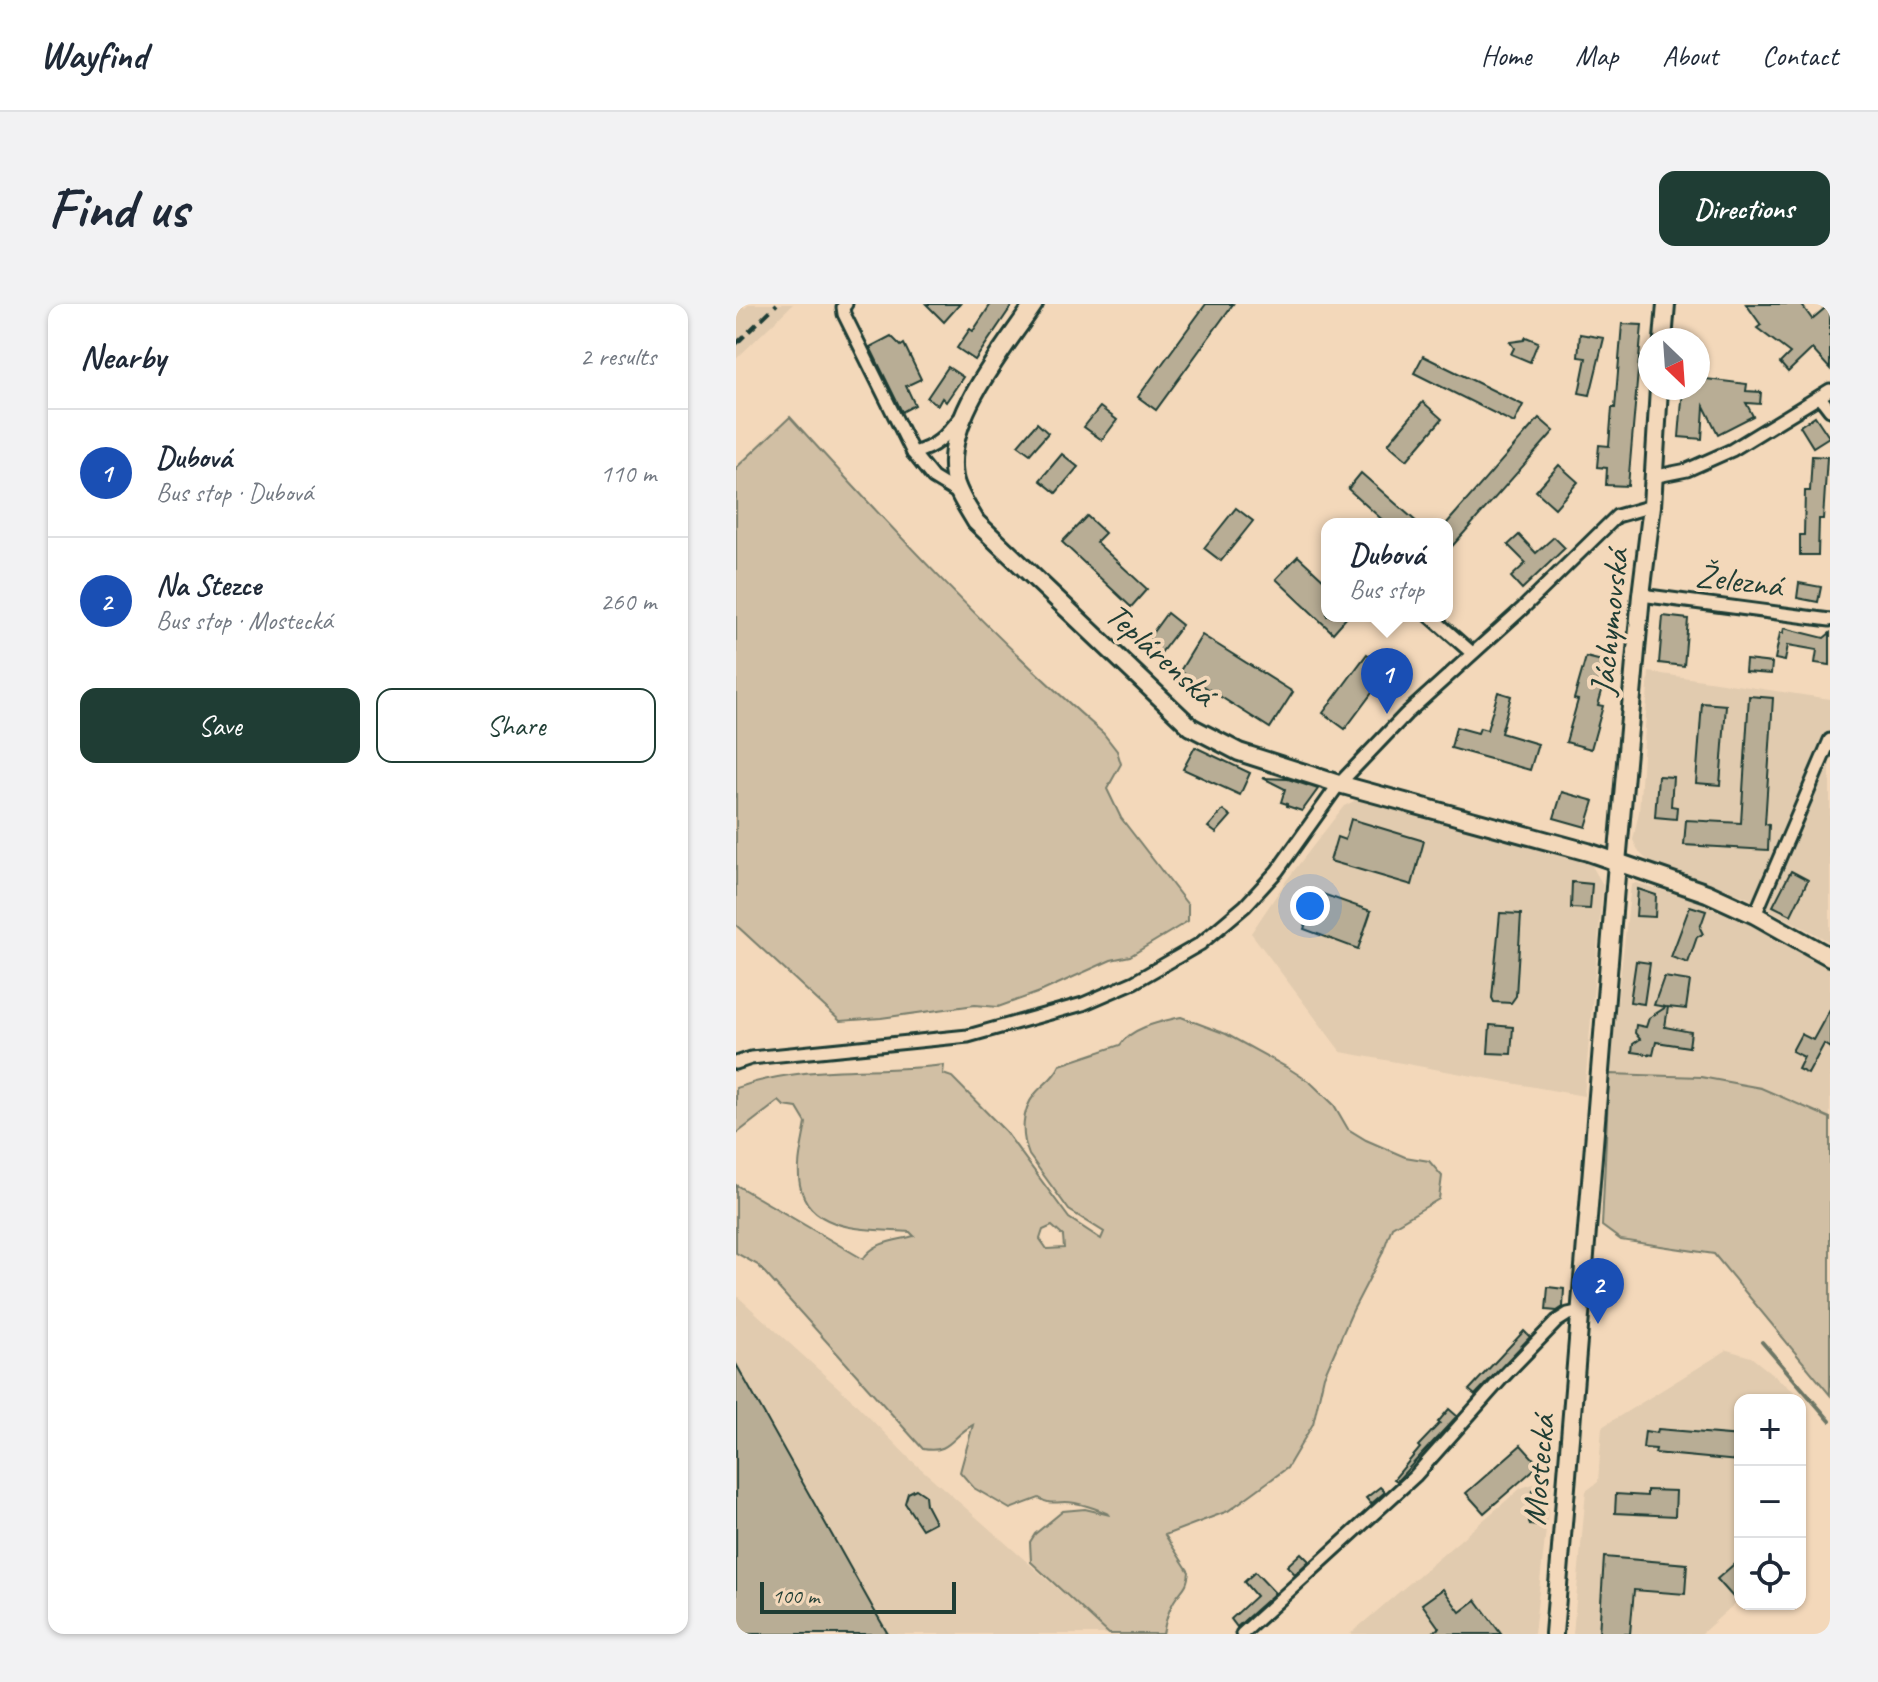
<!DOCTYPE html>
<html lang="en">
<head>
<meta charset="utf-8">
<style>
  body { margin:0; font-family:Caveat,sans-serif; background:#f2f2f3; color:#1f2937 }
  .controls { position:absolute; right:24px; bottom:24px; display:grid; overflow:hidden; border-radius:16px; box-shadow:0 2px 6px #0004 }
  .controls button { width:72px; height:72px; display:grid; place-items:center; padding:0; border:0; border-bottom:2px solid #e0e1e3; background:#fff; color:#1f2937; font:40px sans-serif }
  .compass { position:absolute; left:902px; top:24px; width:72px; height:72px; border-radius:50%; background:#fff; box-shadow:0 2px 6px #0004; rotate:155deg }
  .scale { position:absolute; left:24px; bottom:20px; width:196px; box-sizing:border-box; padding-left:8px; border:4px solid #1f3d34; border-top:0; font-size:22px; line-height:28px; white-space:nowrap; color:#1f3d34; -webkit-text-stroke:6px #f3d8ba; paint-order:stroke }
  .you { position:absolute; left:574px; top:602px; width:28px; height:28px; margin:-20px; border:6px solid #fff; border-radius:50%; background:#1a73e8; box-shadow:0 0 0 12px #1a73e833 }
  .badge { display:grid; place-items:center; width:52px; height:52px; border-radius:50%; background:#1f3d34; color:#fff; font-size:26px; font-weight:700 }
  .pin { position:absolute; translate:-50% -66px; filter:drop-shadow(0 2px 4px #0008) }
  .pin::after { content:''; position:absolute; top:42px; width:28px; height:24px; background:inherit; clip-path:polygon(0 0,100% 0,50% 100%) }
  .popup { position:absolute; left:585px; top:214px; width:132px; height:104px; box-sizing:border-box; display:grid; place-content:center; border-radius:16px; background:#fff; filter:drop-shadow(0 2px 6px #0005); font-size:26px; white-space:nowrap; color:#747a83 }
  .popup b { font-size:30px; color:#1f2937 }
  .popup::after { content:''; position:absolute; left:50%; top:100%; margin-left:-16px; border:16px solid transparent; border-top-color:#fff }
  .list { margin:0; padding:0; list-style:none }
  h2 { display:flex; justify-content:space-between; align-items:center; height:104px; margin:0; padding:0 32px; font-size:34px }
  h2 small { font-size:26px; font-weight:400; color:#747a83 }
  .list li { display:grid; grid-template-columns:52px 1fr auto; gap:24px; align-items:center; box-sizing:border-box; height:128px; padding:0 32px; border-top:2px solid #e0e1e3 }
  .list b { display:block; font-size:30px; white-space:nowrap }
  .list p { margin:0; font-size:26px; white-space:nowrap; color:#747a83 }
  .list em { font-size:26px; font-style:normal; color:#747a83 }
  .actions { display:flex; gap:16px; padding:24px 32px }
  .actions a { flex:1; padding:18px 0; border:2px solid #1f3d34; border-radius:16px; text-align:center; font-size:28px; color:#1f3d34 }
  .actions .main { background:#1f3d34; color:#fff }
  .icon { flex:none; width:44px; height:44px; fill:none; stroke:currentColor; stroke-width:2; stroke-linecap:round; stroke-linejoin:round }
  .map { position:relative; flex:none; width:1094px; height:1330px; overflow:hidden; border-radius:16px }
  header { display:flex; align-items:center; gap:48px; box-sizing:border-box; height:112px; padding:0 40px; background:#fff; border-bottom:2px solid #e0e1e3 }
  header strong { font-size:38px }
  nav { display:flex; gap:44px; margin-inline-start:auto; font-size:28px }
  .intro { display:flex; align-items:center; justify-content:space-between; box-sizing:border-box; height:192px; padding:0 48px }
  h1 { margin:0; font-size:56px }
  .button { padding:20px 36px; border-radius:16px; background:#1f3d34; color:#fff; font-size:28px; font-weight:700 }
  main { display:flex; gap:48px; padding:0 48px }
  aside { flex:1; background:#fff; border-radius:16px; box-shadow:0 2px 6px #0004 }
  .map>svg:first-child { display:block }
</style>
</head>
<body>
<header>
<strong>Wayfind</strong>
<nav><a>Home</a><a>Map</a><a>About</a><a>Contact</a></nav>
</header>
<div class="intro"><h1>Find us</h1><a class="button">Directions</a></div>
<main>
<aside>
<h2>Nearby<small>2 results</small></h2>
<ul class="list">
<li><span class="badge" style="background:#1a4fb4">1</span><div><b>Dubová</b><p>Bus stop · Dubová</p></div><em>110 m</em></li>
<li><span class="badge" style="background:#1a4fb4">2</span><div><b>Na Stezce</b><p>Bus stop · Mostecká</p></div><em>260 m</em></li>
</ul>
<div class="actions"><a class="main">Save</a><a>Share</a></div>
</aside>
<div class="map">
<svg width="1094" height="1330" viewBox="0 0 1094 1330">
  <rect width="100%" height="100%" fill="#f3d8ba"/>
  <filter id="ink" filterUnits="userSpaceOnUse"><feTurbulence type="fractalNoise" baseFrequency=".0125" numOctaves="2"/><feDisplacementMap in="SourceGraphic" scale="16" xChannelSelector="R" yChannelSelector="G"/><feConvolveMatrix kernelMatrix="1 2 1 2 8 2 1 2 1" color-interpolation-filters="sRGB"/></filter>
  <g filter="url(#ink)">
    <g fill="#e1cbaf">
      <path d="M 0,0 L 9,4 L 13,0 L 57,0 L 0,55 Z"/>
      <path d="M 913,368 L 1094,395 L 1094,638 L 1010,593 L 914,559 L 903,548 L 897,536 L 903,508 Z"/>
      <path d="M 628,492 L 852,555 L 867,581 L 848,792 L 605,748 L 515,629 L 550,577 L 608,502 Z"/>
      <path d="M 900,579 L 979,601 L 1094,664 L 1094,814 L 1025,784 L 965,773 L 873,770 L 895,581 Z"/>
      <path d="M 0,991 L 115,1095 L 174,1155 L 373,1330 L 0,1330 Z"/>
      <path d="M 991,1046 L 1015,1053 L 1065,1093 L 1064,1096 L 1004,1096 L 1004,1295 L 965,1330 L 837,1330 L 850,1187 L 862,1178 L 866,1123 Z"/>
      <path d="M 816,1174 L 798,1330 L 614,1330 L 785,1184 Z"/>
    </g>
    <g fill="#d1bfa4" stroke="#787e6c" stroke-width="2" fill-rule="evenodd">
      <path d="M 54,113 C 154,223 255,332 367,429 L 381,447 L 385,460 L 371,485 L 385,514 L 452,601 L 452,617 L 394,652 L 375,656 L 304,688 L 262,703 L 239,701 L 145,714 L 104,717 L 0,621 L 0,164 Z"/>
      <path d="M 445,713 L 490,730 L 552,764 L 575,779 L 598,801 L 612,825 L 630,836 L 669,853 L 693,857 L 706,872 L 703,895 L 656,923 L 646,950 L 617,1006 L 588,1072 L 577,1120 L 551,1164 L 492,1207 L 429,1231 L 453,1268 C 451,1285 446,1284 438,1297 C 432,1307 429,1319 427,1330 L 373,1330 L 295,1258 L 294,1238 L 299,1230 L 327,1207 L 349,1205 L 374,1211 C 363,1205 341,1198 329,1198 C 317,1198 314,1201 303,1194 L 274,1205 L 238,1184 L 224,1168 L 237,1121 C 215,1132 215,1150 187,1145 L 22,961 L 0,949 L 0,881 L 127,955 C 139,937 159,937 178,932 L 174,928 C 136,925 73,930 64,881 C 60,861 67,838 70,819 L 61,804 L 48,802 L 43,797 L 0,830 L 0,784 C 70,759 136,770 208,761 L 207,770 L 216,773 L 269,827 L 333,914 L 365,935 L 368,928 L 333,906 L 293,851 C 285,831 285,807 299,790 C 308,779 318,775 324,761 L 384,741 C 396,723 424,718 445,713 ZM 316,922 L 327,932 L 328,944 L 311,945 L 304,935 L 307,926 Z"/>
      <path d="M 873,770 L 965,773 L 1025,784 L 1094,814 L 1094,1091 L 978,950 L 885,936 L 866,922 Z"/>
    </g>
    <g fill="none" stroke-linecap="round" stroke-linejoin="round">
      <path stroke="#6c7665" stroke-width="4" d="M 1026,1038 L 1094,1117"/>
    </g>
    <g fill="#b8ad95" stroke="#1f3d34" stroke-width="2">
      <path d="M 190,0 L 224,0 L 208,18 Z"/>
      <path d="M 255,0 L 277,0 L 239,56 L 221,44 L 234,25 L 237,27 Z"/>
      <path d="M 470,0 L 497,0 L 420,106 L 402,93 Z"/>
      <path d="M 1010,0 L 1065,0 L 1076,15 L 1094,0 L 1094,65 L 1076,45 L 1052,68 L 1044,59 L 1054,49 L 1021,24 L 1025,21 Z"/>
      <path d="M 886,20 L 906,21 L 892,182 L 870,181 L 871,164 L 861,163 L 863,141 L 873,142 L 876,104 L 879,104 Z"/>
      <path d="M 844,30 L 868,34 L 854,91 L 843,89 L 850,54 L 842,53 Z"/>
      <path d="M 155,32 L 165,42 L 168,40 L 185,75 L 170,82 L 179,101 L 166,108 L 134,43 Z"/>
      <path d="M 790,33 L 802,38 L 794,58 L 775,50 L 778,44 L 774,38 L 788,36 Z"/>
      <path d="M 687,52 L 787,101 L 778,119 L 678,69 Z"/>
      <path d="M 212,63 L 227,73 L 210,98 L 206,94 L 202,101 L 191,94 Z"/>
      <path d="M 962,74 L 1011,80 L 1010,87 L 1025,88 L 1024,100 L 1010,99 L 1017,112 L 982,130 L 968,102 L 966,135 L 943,133 L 947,84 L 962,84 Z"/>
      <path d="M 687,98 L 706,115 L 671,156 L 652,140 Z"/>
      <path d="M 364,103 L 381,116 L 366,136 L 348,123 Z"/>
      <path d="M 1079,112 L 1093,133 L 1077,143 L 1064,122 Z"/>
      <path d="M 803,114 L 818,127 L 711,248 L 711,219 Z"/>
      <path d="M 301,119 L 312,129 L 294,150 L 282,141 Z"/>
      <path d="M 326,150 L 342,163 L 320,189 L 304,176 Z"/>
      <path d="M 1076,152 L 1091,153 L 1087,215 L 1083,215 L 1082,251 L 1064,251 L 1064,231 L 1068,231 L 1069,187 L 1074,187 Z"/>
      <path d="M 823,161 L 842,178 L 819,204 L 800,187 Z"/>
      <path d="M 625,169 L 683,220 L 651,220 L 612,185 Z"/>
      <path d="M 500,204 L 517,217 L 485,257 L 468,244 Z"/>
      <path d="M 351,212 L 369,229 L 360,238 L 411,285 L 395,303 L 326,238 Z"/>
      <path d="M 783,231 L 800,249 L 818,233 L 829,244 L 786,285 L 775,273 L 790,259 L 772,241 Z"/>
      <path d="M 562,252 L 591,279 L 591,312 L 612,312 L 597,329 L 540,275 Z"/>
      <path d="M 1063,279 L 1085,283 L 1082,298 L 1061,294 Z"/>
      <path d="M 431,309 L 446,321 L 424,350 L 409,339 Z"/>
      <path d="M 927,312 L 952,315 L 948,362 L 923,359 Z"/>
      <path d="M 1048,324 L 1088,334 L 1094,329 L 1094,361 L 1079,359 L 1081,346 L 1052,341 L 1049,357 L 1039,355 L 1044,329 L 1047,329 Z"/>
      <path d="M 466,331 L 557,388 L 534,424 L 444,367 Z"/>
      <path d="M 631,350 L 653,366 L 609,425 L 587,409 Z"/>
      <path d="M 850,353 L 874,359 L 862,401 L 867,402 L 855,445 L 830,438 L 842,396 L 838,395 Z"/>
      <path d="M 1010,356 L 1036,359 L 1035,370 L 1009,368 Z"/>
      <path d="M 762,388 L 775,392 L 765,429 L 802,440 L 794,466 L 715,444 L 720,423 L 742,429 L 744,424 L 751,426 Z"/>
      <path d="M 1013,392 L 1037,394 L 1029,520 L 1033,521 L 1032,546 L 948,541 L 950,516 L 1005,519 Z"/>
      <path d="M 966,399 L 990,401 L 984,481 L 960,479 Z"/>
      <path d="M 459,443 L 514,469 L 504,491 L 447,465 Z"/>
      <path d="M 922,472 L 937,473 L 935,502 L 941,503 L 940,515 L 919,513 Z"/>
      <path d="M 527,474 L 552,475 L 582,485 L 566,507 L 551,502 L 551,500 L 545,498 L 549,485 Z"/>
      <path d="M 826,488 L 858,497 L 850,523 L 818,514 Z"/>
      <path d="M 487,506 L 495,512 L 480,529 L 472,523 Z"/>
      <path d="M 615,515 L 688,537 L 676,581 L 594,557 L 601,533 L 609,536 Z"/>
      <path d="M 1055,567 L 1072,576 L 1055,611 L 1037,602 Z"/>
      <path d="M 836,578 L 856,580 L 854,605 L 835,604 Z"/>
      <path d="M 902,585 L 920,591 L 919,613 L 900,612 Z"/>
      <path d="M 581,588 L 635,607 L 622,645 L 568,625 Z"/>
      <path d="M 954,602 L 970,607 L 964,624 L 967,630 L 961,633 L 952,659 L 935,653 Z"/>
      <path d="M 764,609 L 785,610 L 780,692 L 775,699 L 758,698 L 756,694 Z"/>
      <path d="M 900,657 L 914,659 L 908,700 L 894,698 Z"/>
      <path d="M 928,673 L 954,677 L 950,705 L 932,703 L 929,723 L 955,728 L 953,743 L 920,738 L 917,751 L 896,748 L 897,740 L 904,735 L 899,729 L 900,721 L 910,723 L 913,714 L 930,703 L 918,701 Z"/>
      <path d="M 1094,705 L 1094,744 L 1088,740 L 1072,770 L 1062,765 L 1068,753 L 1056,747 L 1065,730 L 1077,736 Z"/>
      <path d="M 754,721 L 777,723 L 775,750 L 752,749 Z"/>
      <path d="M 812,983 L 828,985 L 827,1003 L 821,1007 L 810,1006 Z"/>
      <path d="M 788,1027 L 794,1033 L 739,1091 L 733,1086 Z"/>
      <path d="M 0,1060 L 138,1306 L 152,1330 L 0,1330 Z"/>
      <path d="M 713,1105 L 721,1112 L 661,1177 L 658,1175 L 684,1144 L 682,1142 L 704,1119 L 702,1118 Z"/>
      <path d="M 922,1125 L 1004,1132 L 1002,1157 L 919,1149 L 920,1145 L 907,1144 L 909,1127 L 921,1129 Z"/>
      <path d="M 785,1141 L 803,1161 L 748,1209 L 730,1189 Z"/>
      <path d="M 644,1183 L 649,1188 L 635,1200 L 630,1194 Z"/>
      <path d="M 180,1185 L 189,1191 L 190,1201 L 199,1218 L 186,1225 L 169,1199 L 172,1189 Z"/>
      <path d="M 796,1186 L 808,1187 L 807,1219 L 804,1219 L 803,1222 L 794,1221 L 793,1218 Z"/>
      <path d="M 911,1186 L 940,1187 L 939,1212 L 879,1209 L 880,1190 L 911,1192 Z"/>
      <path d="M 565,1249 L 573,1257 L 559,1270 L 551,1262 Z"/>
      <path d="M 868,1253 L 951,1260 L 949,1290 L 898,1286 L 894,1330 L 863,1330 Z"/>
      <path d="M 1004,1255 L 1004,1287 L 997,1293 L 981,1275 Z"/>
      <path d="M 519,1268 L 539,1289 L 501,1323 L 495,1315 L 520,1292 L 508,1278 Z"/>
      <path d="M 707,1285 L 724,1308 L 740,1296 L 765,1330 L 694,1330 L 703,1324 L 686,1300 Z"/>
    </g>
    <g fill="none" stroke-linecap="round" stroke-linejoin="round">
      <defs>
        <g id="street">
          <path d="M 110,0 L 107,3 L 108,10 L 177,149 L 197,174 L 225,191"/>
          <path d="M 1084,93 L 1094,106"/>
          <path d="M 177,149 C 200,143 209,133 223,115"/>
          <path d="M 916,173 L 951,166 L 996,146 L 1094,86"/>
          <path d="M 905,291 L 1094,316"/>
          <path d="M 694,312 L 736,349"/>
          <path d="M 1019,611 L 1094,436"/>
          <path d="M 0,759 L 15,754 L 232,732 L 347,700 L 398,678 L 464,640 L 509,602 L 541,567 L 603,480 L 670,410 L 787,304 L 881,212 L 916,202"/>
          <path d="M 506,1330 L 679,1172 L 765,1075 L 821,1017 L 832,1010 L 846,1007"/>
        </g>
        <g id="secondary">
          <path d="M 298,0 C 267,47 208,114 218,173 C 221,189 232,204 240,218 L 455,423 L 503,448 L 603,480 L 852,548 L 971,589 L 1019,611 L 1094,653"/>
          <path d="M 927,36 L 930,0"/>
          <path d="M 818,1330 L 881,559 L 905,291 L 916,202 L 923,84"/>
        </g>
      </defs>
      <use href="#street" stroke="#1f3d34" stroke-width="17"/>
      <use href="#secondary" stroke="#1f3d34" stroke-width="22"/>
      <use href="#street" stroke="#f3d8ba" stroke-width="11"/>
      <use href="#secondary" stroke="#f3d8ba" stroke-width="16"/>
      <path stroke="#1f3d34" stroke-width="4" stroke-dasharray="12 6" stroke-linecap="butt" d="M 0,40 L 41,0"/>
    </g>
  </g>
  <g text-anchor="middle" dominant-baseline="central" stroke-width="8" stroke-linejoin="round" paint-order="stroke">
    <g font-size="34" fill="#1f3d34" stroke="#f3d8ba">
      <text transform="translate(1003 276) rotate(7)">Železná</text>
      <text transform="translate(873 318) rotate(-84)">Jáchymovská</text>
      <text transform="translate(425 350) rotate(42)">Teplárenská</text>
      <text transform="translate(802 1166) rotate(-85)">Mostecká</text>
    </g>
  </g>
</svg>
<div class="controls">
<button>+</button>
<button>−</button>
<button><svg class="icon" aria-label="locate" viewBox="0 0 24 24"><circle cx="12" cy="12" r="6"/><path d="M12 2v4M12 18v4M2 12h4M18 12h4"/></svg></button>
</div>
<svg class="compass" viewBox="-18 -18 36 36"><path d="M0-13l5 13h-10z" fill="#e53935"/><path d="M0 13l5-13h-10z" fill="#747a83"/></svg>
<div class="scale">100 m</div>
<div class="you"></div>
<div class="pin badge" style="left:651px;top:410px;background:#1a4fb4">1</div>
<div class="popup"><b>Dubová</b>Bus stop</div>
<div class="pin badge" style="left:862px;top:1020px;background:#1a4fb4">2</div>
</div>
</main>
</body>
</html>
